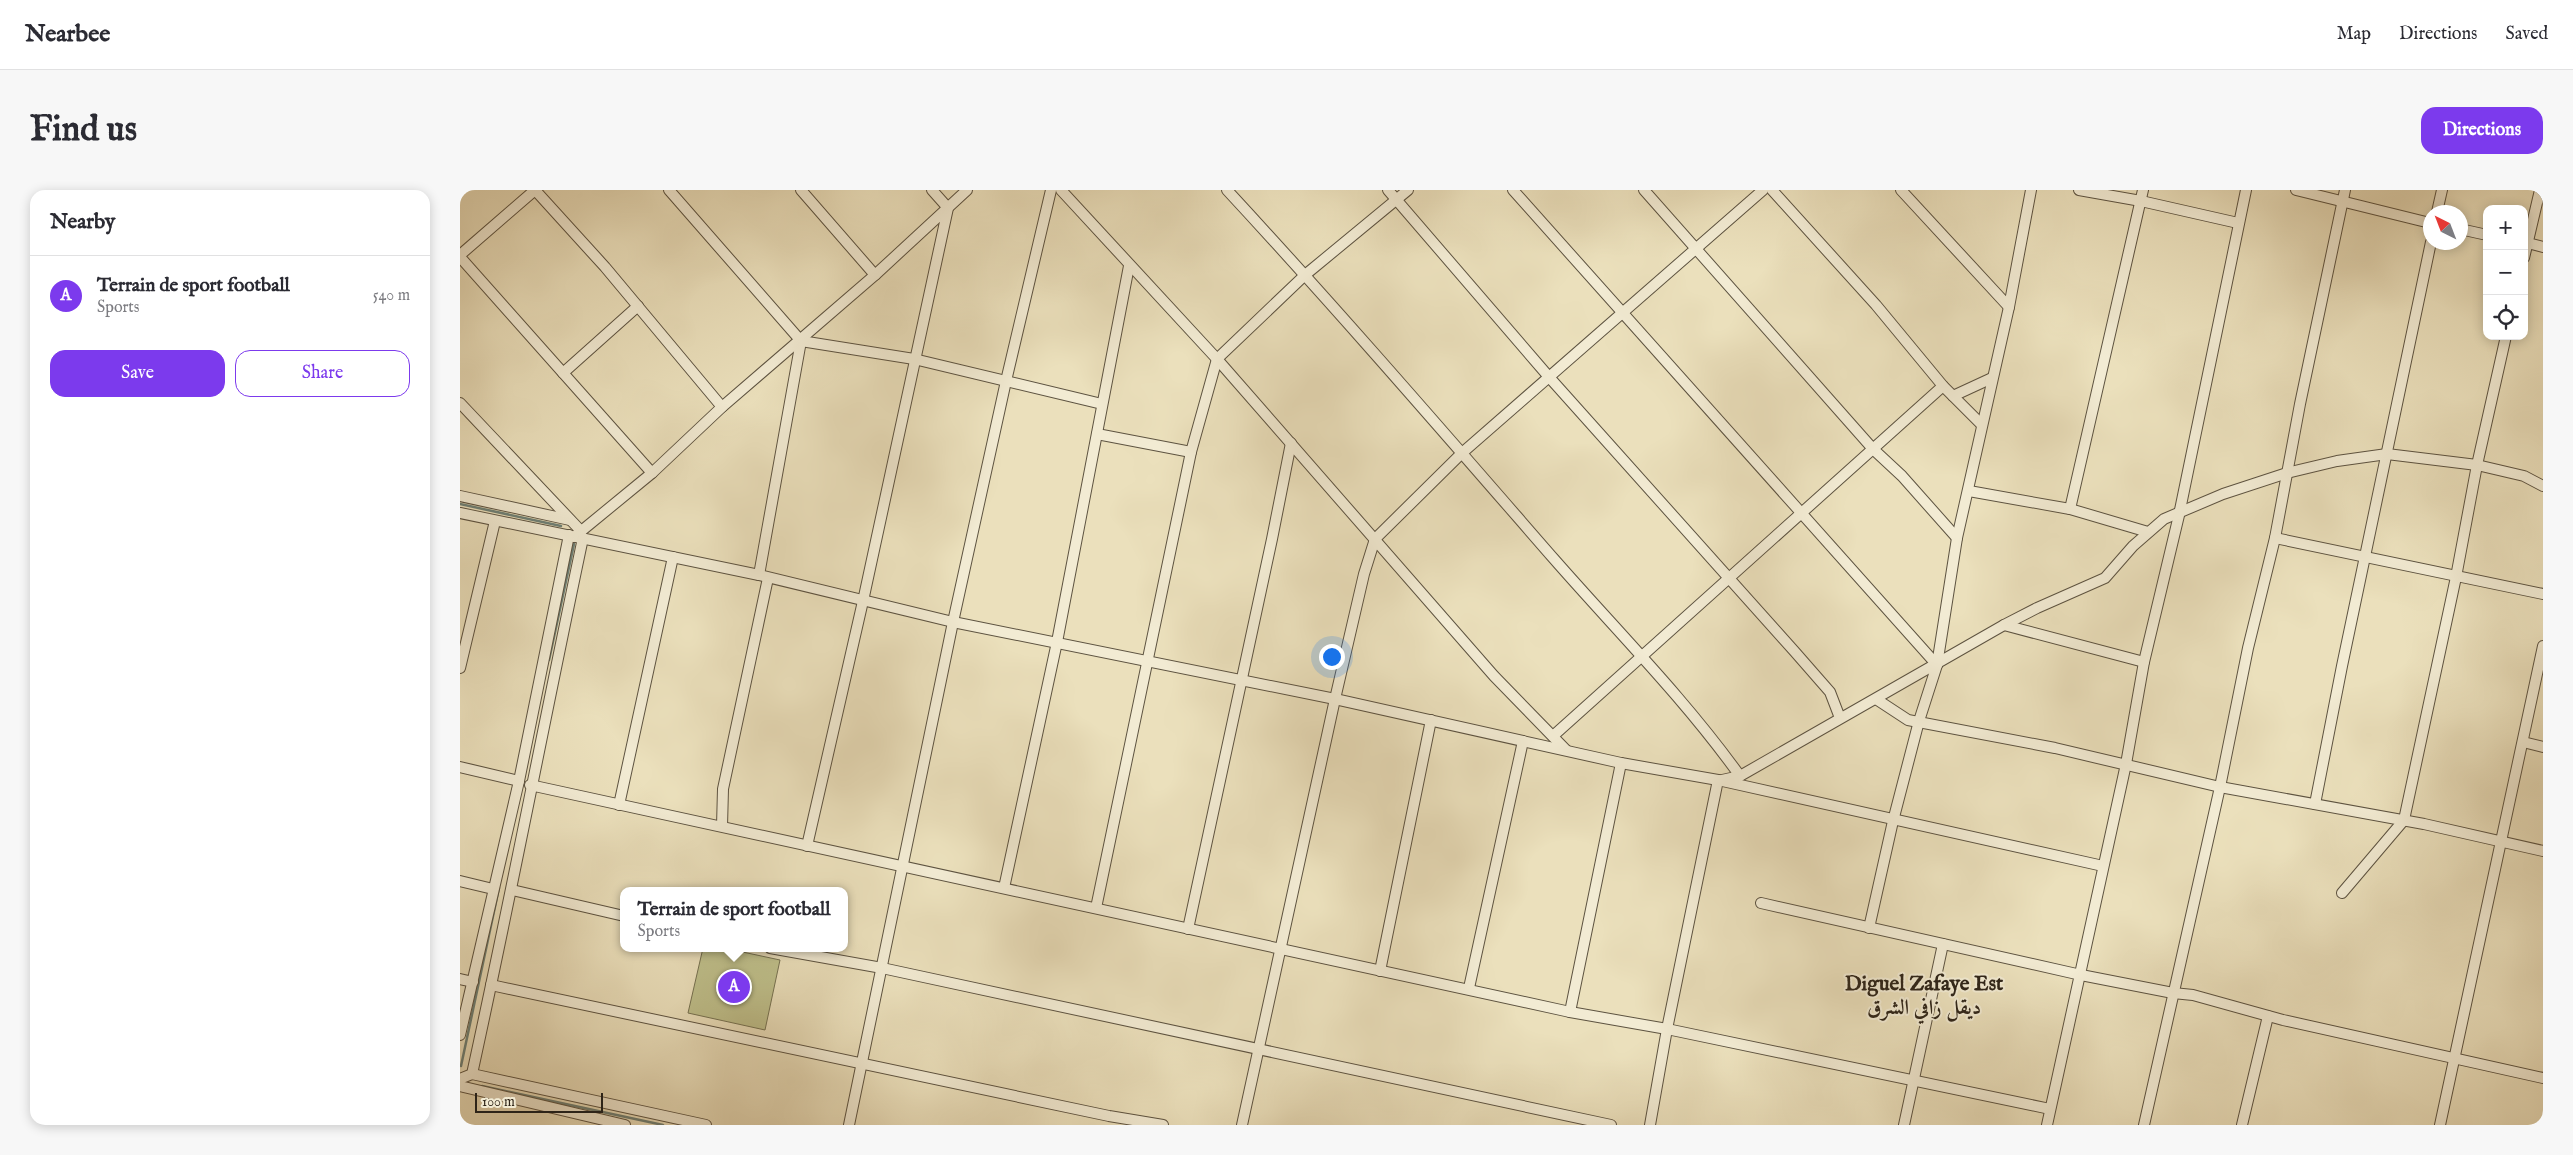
<!DOCTYPE html>
<html lang="en">
<head>
<meta charset="utf-8">
<style>
  body { margin:0; font-family:"IM FELL English",Amiri,serif; background:#f7f7f7; color:#2b2b33 }
  .controls { position:absolute; right:15px; top:15px; display:grid; overflow:hidden; border-radius:10px; box-shadow:0 2px 12px #0003 }
  .controls button { width:45px; height:45px; display:grid; place-items:center; padding:0; border:0; border-bottom:1px solid #e1e1e2; background:#fff; color:#2b2b33; font:25px sans-serif }
  .compass { position:absolute; left:1963px; top:15px; width:45px; height:45px; border-radius:50%; background:#fff; box-shadow:0 2px 12px #0003; rotate:318deg }
  .scale { position:absolute; left:15px; bottom:12px; width:128px; box-sizing:border-box; padding-left:5px; border:2px solid #2e2418; border-top:0; font-size:14px; line-height:18px; white-space:nowrap; color:#2e2418; -webkit-text-stroke:4px #f2ebd3; paint-order:stroke }
  .you { position:absolute; left:871px; top:466px; width:18px; height:18px; margin:-12px; border:4px solid #fff; border-radius:50%; background:#1a73e8; box-shadow:0 0 0 8px #1a73e833 }
  .badge { display:grid; place-items:center; width:32px; height:32px; border-radius:50%; background:#7c3aed; color:#fff; font-size:16px; font-weight:700 }
  .pin { position:absolute; translate:-50% -50%; border:2px solid #fff; box-shadow:0 1px 5px #0006 }
  .popup { position:absolute; left:160px; top:697px; width:228px; height:65px; box-sizing:border-box; display:grid; place-content:center; border-radius:10px; background:#fff; filter:drop-shadow(0 1px 4px #0005); font-size:16px; white-space:nowrap; color:#7c7c81 }
  .popup b { font-size:19px; color:#2b2b33 }
  .popup::after { content:''; position:absolute; left:50%; top:100%; margin-left:-10px; border:10px solid transparent; border-top-color:#fff }
  .list { margin:0; padding:0; list-style:none }
  h2 { display:flex; justify-content:space-between; align-items:center; height:65px; margin:0; padding:0 20px; font-size:21px }
  h2 small { font-size:16px; font-weight:400; color:#7c7c81 }
  .list li { display:grid; grid-template-columns:32px 1fr auto; gap:15px; align-items:center; box-sizing:border-box; height:80px; padding:0 20px; border-top:1px solid #e1e1e2 }
  .list b { display:block; font-size:19px; white-space:nowrap }
  .list p { margin:0; font-size:16px; white-space:nowrap; color:#7c7c81 }
  .list em { font-size:16px; font-style:normal; color:#7c7c81 }
  .actions { display:flex; gap:10px; padding:15px 20px }
  .actions a { flex:1; padding:11px 0; border:1px solid #7c3aed; border-radius:15px; text-align:center; font-size:18px; color:#7c3aed }
  .actions .main { background:#7c3aed; color:#fff }
  .icon { flex:none; width:28px; height:28px; fill:none; stroke:currentColor; stroke-width:2; stroke-linecap:round; stroke-linejoin:round }
  .map { position:relative; flex:none; width:2083px; height:935px; overflow:hidden; border-radius:15px }
  header { display:flex; align-items:center; gap:30px; box-sizing:border-box; height:70px; padding:0 25px; background:#fff; border-bottom:1px solid #e1e1e2 }
  header strong { font-size:24px }
  nav { display:flex; gap:28px; margin-inline-start:auto; font-size:18px }
  .intro { display:flex; align-items:center; justify-content:space-between; box-sizing:border-box; height:120px; padding:0 30px }
  h1 { margin:0; font-size:35px }
  .button { padding:12px 22px; border-radius:15px; background:#7c3aed; color:#fff; font-size:18px; font-weight:700 }
  main { display:flex; gap:30px; padding:0 30px }
  aside { flex:1; background:#fff; border-radius:15px; box-shadow:0 2px 12px #0003 }
  .map>svg:first-child { display:block }
</style>
</head>
<body>
<header>
<strong>Nearbee</strong>
<nav><a>Map</a><a>Directions</a><a>Saved</a></nav>
</header>
<div class="intro"><h1>Find us</h1><a class="button">Directions</a></div>
<main>
<aside>
<h2>Nearby<small></small></h2>
<ul class="list">
<li><span class="badge">A</span><div><b>Terrain de sport football</b><p>Sports</p></div><em>540 m</em></li>
</ul>
<div class="actions"><a class="main">Save</a><a>Share</a></div>
</aside>
<div class="map">
<svg width="2083" height="935" viewBox="0 0 2083 935">
  <rect width="100%" height="100%" fill="#ebe0bc"/>
  <filter id="stains"><feTurbulence type="fractalNoise" baseFrequency=".004" numOctaves="4"/><feColorMatrix values="0 0 0 0 .2 0 0 0 0 .09 0 0 0 0 .02 0 0 0 .5 -.17"/></filter>
  <radialGradient id="worn" r=".72"><stop offset=".6" stop-color="#630" stop-opacity="0"/><stop offset="1" stop-color="#630" stop-opacity=".3"/></radialGradient>
  <path fill="#bfc08c" stroke="#767252" d="M 243,758 L 264,758 L 320,770 L 305,840 L 228,823 Z"/>
  <g fill="none" stroke-linecap="round" stroke-linejoin="round">
    <g stroke="#6e8076" stroke-width="2.5">
      <path d="M 0,314 L 101,336"/>
      <path d="M 89,470 L 114,354"/>
      <path d="M 1,876 L 39,698"/>
      <path d="M 22,896 L 203,935"/>
    </g>
    <defs>
      <g id="minor">
        <path d="M 75,0 L 145,77 L 262,217"/>
        <path d="M 209,0 L 341,151 L 454,169 L 642,214"/>
        <path d="M 341,0 L 415,85"/>
        <path d="M 601,0 L 757,169 L 1034,486 L 1106,560"/>
        <path d="M 767,0 C 879,121 986,245 1094,369 C 1157,441 1224,508 1280,586"/>
        <path d="M 928,0 L 1089,187 L 1335,462 L 1370,502 L 1380,528"/>
        <path d="M 1053,0 L 1477,475"/>
        <path d="M 1184,0 L 1413,259 L 1442,286 L 1497,348"/>
        <path d="M 1312,0 L 1416,115 L 1483,196 L 1521,234"/>
        <path d="M 1441,0 L 1549,117"/>
        <path d="M 1619,0 L 1681,11 L 1778,33"/>
        <path d="M 1836,0 L 1970,33"/>
        <path d="M 1977,22 L 1982,0"/>
        <path d="M 2000,39 L 2027,45"/>
        <path d="M 2064,52 L 2083,57"/>
        <path d="M 0,65 L 75,0"/>
        <path d="M 0,67 L 192,283"/>
        <path d="M 2064,68 L 2080,0"/>
        <path d="M 103,183 L 178,116"/>
        <path d="M 1493,206 L 1532,188"/>
        <path d="M 0,213 L 121,341"/>
        <path d="M 637,244 L 731,262"/>
        <path d="M 1509,301 L 1610,319 L 1688,342"/>
        <path d="M 0,306 L 110,330"/>
        <path d="M 1610,319 L 1683,0"/>
        <path d="M 1720,320 L 1786,0"/>
        <path d="M 0,323 L 299,385 L 493,432 L 875,509 L 1161,573 L 1258,590 L 1643,676"/>
        <path d="M 114,347 L 192,283 L 262,217 L 415,85 L 507,0"/>
        <path d="M 1815,348 L 2083,404"/>
        <path d="M 299,385 L 341,151"/>
        <path d="M 1544,435 L 1684,472"/>
        <path d="M 0,478 L 35,331"/>
        <path d="M 1416,509 L 1448,530 L 1595,558 L 1760,597 L 1964,634 L 2083,661"/>
        <path d="M 1093,546 L 1483,196"/>
        <path d="M 2063,552 L 2083,557"/>
        <path d="M 0,577 L 59,591"/>
        <path d="M 1262,590 L 1280,586 L 1544,435 L 1577,418 L 1645,388 L 1673,356 L 1704,329 L 1763,304 L 1827,283 L 1877,271 L 1927,264 L 2017,275 L 2064,286 L 2083,296"/>
        <path d="M 70,595 L 1110,822 L 1207,839 L 1590,919"/>
        <path d="M 1855,614 L 1882,476 L 1971,52"/>
        <path d="M 159,615 L 213,367"/>
        <path d="M 262,636 L 263,599 L 308,388"/>
        <path d="M 347,656 L 403,411 L 488,18 L 472,0"/>
        <path d="M 0,691 L 33,699"/>
        <path d="M 544,698 L 597,452 L 669,76"/>
        <path d="M 52,700 L 164,726"/>
        <path d="M 1882,703 L 1944,630 L 1996,387 L 2017,275 L 2046,146"/>
        <path d="M 1301,713 L 1621,785 L 1713,803 L 1733,805 L 1823,830 L 2083,888"/>
        <path d="M 636,718 L 731,262 L 757,169 L 845,85 L 948,0"/>
        <path d="M 1409,738 L 1433,631 L 1459,531 L 1477,475 L 1497,348 L 1549,117 L 1571,0"/>
        <path d="M 728,739 L 812,349 L 831,253"/>
        <path d="M 310,758 L 422,778 L 1151,935"/>
        <path d="M 920,781 L 971,530"/>
        <path d="M 0,789 L 13,792"/>
        <path d="M 31,795 L 649,926 L 703,935"/>
        <path d="M 1009,798 L 1063,551"/>
        <path d="M 1110,822 L 1161,573"/>
        <path d="M 0,845 L 59,591 L 109,345"/>
        <path d="M 12,884 L 246,935"/>
        <path d="M 0,889 L 12,884 C 51,706 85,527 123,348"/>
        <path d="M 0,896 L 165,935"/>
        <path d="M 389,935 L 493,432 L 546,191 L 591,0"/>
        <path d="M 782,935 L 875,509 L 904,384 L 915,349 L 1002,263 L 1303,0"/>
        <path d="M 1190,935 L 1207,839 L 1258,590"/>
        <path d="M 1444,935 L 1483,754"/>
        <path d="M 1587,935 L 1666,574 L 1684,472 L 1720,321"/>
        <path d="M 1684,935 L 1760,597 L 1788,458 L 1815,348 L 1840,214 L 1885,0"/>
        <path d="M 1782,935 L 1808,826"/>
        <path d="M 1980,935 L 2083,456"/>
      </g>
    </defs>
    <use href="#minor" stroke="#5d5341" stroke-width="12"/>
    <use href="#minor" stroke="#f2ebd3" stroke-width="10"/>
  </g>
  <g text-anchor="middle" dominant-baseline="central" stroke-width="4" stroke-linejoin="round" paint-order="stroke">
    <g font-size="21" font-weight="bold" fill="#2e2418" stroke="#f2ebd3">
      <text x="1464" y="794">Diguel Zafaye Est<tspan x="1464" dy="24">ديقل زافي الشرق</tspan></text>
    </g>
  </g>
  <rect width="100%" height="100%" filter="url(#stains)"/>
  <rect width="100%" height="100%" fill="url(#worn)"/>
</svg>
<div class="controls">
<button>+</button>
<button>−</button>
<button><svg class="icon" aria-label="locate" viewBox="0 0 24 24"><circle cx="12" cy="12" r="6"/><path d="M12 2v4M12 18v4M2 12h4M18 12h4"/></svg></button>
</div>
<svg class="compass" viewBox="-18 -18 36 36"><path d="M0-13l5 13h-10z" fill="#e53935"/><path d="M0 13l5-13h-10z" fill="#7c7c81"/></svg>
<div class="scale">100 m</div>
<div class="you"></div>
<div class="pin badge" style="left:274px;top:797px">A</div>
<div class="popup"><b>Terrain de sport football</b>Sports</div>
</div>
</main>
</body>
</html>
